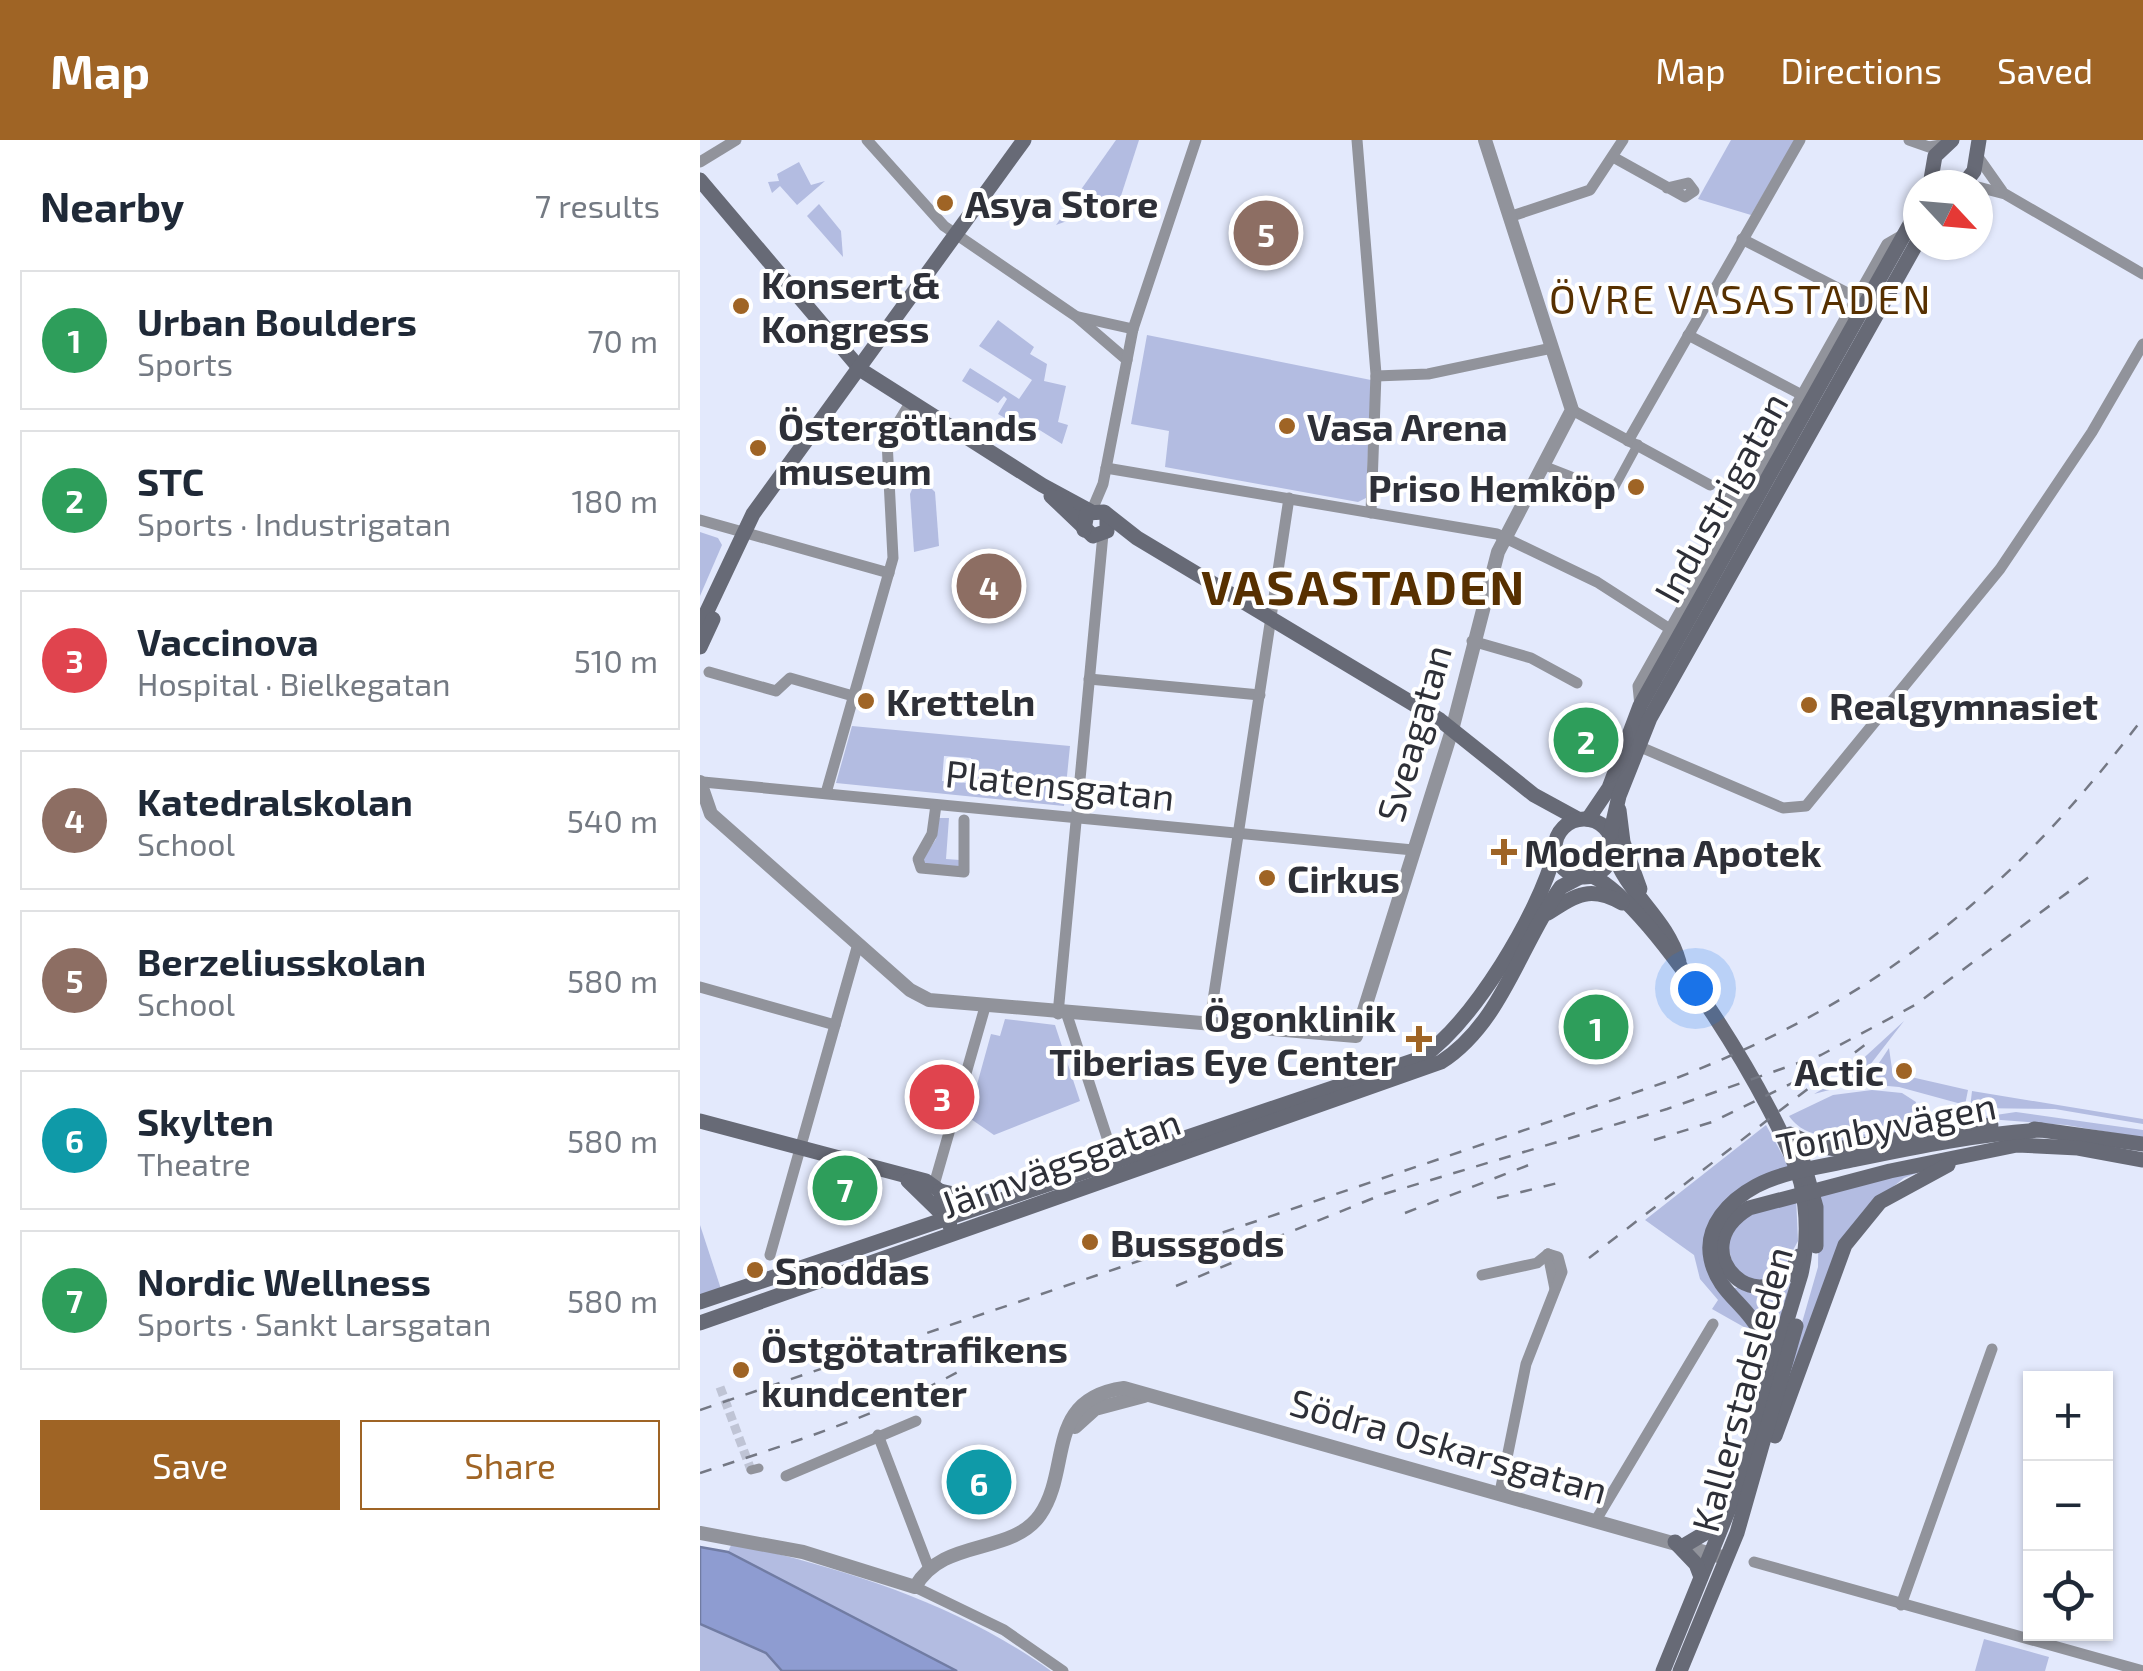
<!DOCTYPE html>
<html lang="en">
<head>
<meta charset="utf-8">
<style>
  body { margin:0; font-family:"Exo 2",sans-serif; background:#f2f2f3; color:#1f2937 }
  .controls { position:absolute; right:30px; bottom:30px; display:grid; overflow:hidden; border-radius:0px; box-shadow:0 2px 8px #0004 }
  .controls button { width:90px; height:90px; display:grid; place-items:center; padding:0; border:0; border-bottom:2px solid #e0e1e3; background:#fff; color:#1f2937; font:50px sans-serif }
  .compass { position:absolute; left:1203px; top:30px; width:90px; height:90px; border-radius:50%; background:#fff; box-shadow:0 2px 8px #0004; rotate:116deg }
  .you { position:absolute; left:995px; top:848px; width:35px; height:35px; margin:-25px; border:8px solid #fff; border-radius:50%; background:#1a73e8; box-shadow:0 0 0 15px #1a73e833 }
  .badge { display:grid; place-items:center; width:65px; height:65px; border-radius:50%; background:#9f6425; color:#fff; font-size:32px; font-weight:700 }
  .pin { position:absolute; translate:-50% -50%; border:5px solid #fff; box-shadow:0 2px 10px #0006 }
  .list { margin:0; padding:0; list-style:none }
  h2 { display:flex; justify-content:space-between; align-items:center; height:130px; margin:0; padding:0 40px; font-size:42px }
  h2 small { font-size:32px; font-weight:400; color:#747a83 }
  .list li { display:grid; grid-template-columns:65px 1fr auto; gap:30px; align-items:center; box-sizing:border-box; height:140px; margin:0 20px 20px; padding:0 20px; border:2px solid #e0e1e3; border-radius:0px }
  .list b { display:block; font-size:38px; white-space:nowrap }
  .list p { margin:0; font-size:32px; white-space:nowrap; color:#747a83 }
  .list em { font-size:32px; font-style:normal; color:#747a83 }
  .actions { display:flex; gap:20px; padding:30px 40px }
  .actions a { flex:1; padding:22px 0; border:2px solid #9f6425; border-radius:0px; text-align:center; font-size:35px; color:#9f6425 }
  .actions .main { background:#9f6425; color:#fff }
  .icon { flex:none; width:55px; height:55px; fill:none; stroke:currentColor; stroke-width:2; stroke-linecap:round; stroke-linejoin:round }
  .map { position:relative; flex:none; width:1443px; height:1531px; overflow:hidden }
  header { display:flex; align-items:center; gap:60px; box-sizing:border-box; height:140px; padding:0 50px; background:#9f6425; color:#fff }
  header strong { font-size:48px }
  nav { display:flex; gap:55px; margin-inline-start:auto; font-size:35px }
  main { display:flex }
  aside { flex:1; background:#fff }
  .map>svg:first-child { display:block }
</style>
</head>
<body>
<header>
<strong>Map</strong>
<nav><a>Map</a><a>Directions</a><a>Saved</a></nav>
</header>
<main>
<aside>
<h2>Nearby<small>7 results</small></h2>
<ul class="list">
<li><span class="badge" style="background:#2e9e5b">1</span><div><b>Urban Boulders</b><p>Sports</p></div><em>70 m</em></li>
<li><span class="badge" style="background:#2e9e5b">2</span><div><b>STC</b><p>Sports · Industrigatan</p></div><em>180 m</em></li>
<li><span class="badge" style="background:#e0444e">3</span><div><b>Vaccinova</b><p>Hospital · Bielkegatan</p></div><em>510 m</em></li>
<li><span class="badge" style="background:#8d6e63">4</span><div><b>Katedralskolan</b><p>School</p></div><em>540 m</em></li>
<li><span class="badge" style="background:#8d6e63">5</span><div><b>Berzeliusskolan</b><p>School</p></div><em>580 m</em></li>
<li><span class="badge" style="background:#0f9aa8">6</span><div><b>Skylten</b><p>Theatre</p></div><em>580 m</em></li>
<li><span class="badge" style="background:#2e9e5b">7</span><div><b>Nordic Wellness</b><p>Sports · Sankt Larsgatan</p></div><em>580 m</em></li>
</ul>
<div class="actions"><a class="main">Save</a><a>Share</a></div>
</aside>
<div class="map">
<svg width="1443" height="1531" viewBox="0 0 1443 1531">
  <rect width="100%" height="100%" fill="#e3e9fc"/>
  <g fill="#b3bce1" fill-rule="evenodd">
    <path d="M 416,0 L 439,0 L 419,62 L 356,85 Z"/>
    <path d="M 1031,0 L 1095,0 L 1051,75 L 998,59 Z"/>
    <path d="M 99,22 L 111,45 L 125,41 L 97,65 L 80,46 L 72,53 L 68,42 L 79,41 L 77,34 Z"/>
    <path d="M 119,64 L 141,91 L 143,117 L 107,76 Z"/>
    <path d="M 298,180 L 334,207 L 330,214 L 347,224 L 344,241 L 366,246 L 358,282 L 368,285 L 362,304 L 317,276 L 312,282 L 298,274 L 307,259 L 304,256 L 298,263 L 262,241 L 270,228 L 319,259 L 332,240 L 279,206 Z"/>
    <path d="M 447,195 L 671,240 L 666,358 L 658,362 L 465,327 L 469,291 L 431,284 Z"/>
    <path d="M 227,344 L 235,352 L 239,406 L 214,412 L 210,354 L 214,345 Z"/>
    <path d="M 0,392 L 18,398 L 22,405 L 0,456 Z"/>
    <path d="M 152,586 L 370,606 L 364,666 L 136,643 ZM 244,616 L 271,618 L 268,643 L 242,641 Z"/>
    <path d="M 239,678 L 249,678 L 246,719 L 260,720 L 261,727 L 228,727 L 222,720 L 236,699 Z"/>
    <path d="M 305,879 L 355,885 L 380,961 L 294,995 L 268,977 L 291,894 L 300,896 Z"/>
    <path d="M 1204,881 L 1156,943 L 1114,954 L 1143,937 Z"/>
    <path d="M 1189,908 L 1192,929 L 1198,934 L 1268,950 L 1265,965 L 1199,947 L 1165,944 Z"/>
    <path d="M 1172,950 L 1202,953 L 1216,962 L 1214,977 L 1207,983 C 1172,990 1114,1012 1089,976 L 1133,955 Z"/>
    <path d="M 1272,951 L 1443,979 L 1443,984 L 1355,969 L 1270,968 Z"/>
    <path d="M 1316,972 L 1443,990 L 1443,998 L 1366,985 L 1288,979 L 1149,1002 L 1126,1000 Z"/>
    <path d="M 1066,985 L 1089,1027 L 1067,1035 L 1005,1096 L 1058,1195 L 1012,1169 L 1018,1160 L 1000,1139 L 994,1115 L 945,1080 Z"/>
    <path d="M 1237,1025 L 1204,1038 L 1163,1071 L 1063,1318 L 1118,1127 L 1119,1054 Z"/>
    <path d="M 1096,1057 L 1098,1101 L 1079,1136 L 1056,1142 L 1034,1129 L 1027,1102 L 1042,1078 Z"/>
    <path d="M 0,1085 L 21,1149 L 0,1156 Z"/>
    <path d="M 1087,1142 L 1092,1144 L 1075,1204 L 1034,1148 Z"/>
    <path d="M 32,1403 C 145,1429 256,1463 351,1531 L 257,1531 L 28,1412 Z"/>
    <path d="M 0,1484 L 66,1513 L 82,1531 L 0,1531 Z"/>
    <path d="M 1284,1499 L 1349,1517 L 1345,1531 L 1275,1531 Z"/>
  </g>
  <path fill="#8e9cd1" stroke="#717ca3" stroke-width="2.5" d="M 0,1407 L 28,1412 L 257,1531 L 82,1531 L 66,1513 L 0,1484 Z"/>
  <g fill="none" stroke-linecap="round" stroke-linejoin="round">
    <path stroke="#bfc4d5" stroke-width="9" stroke-dasharray="9 4.5" stroke-linecap="butt" d="M 20,1247 L 51,1330"/>
    <g stroke="#91939b" stroke-width="9">
      <path d="M 843,325 L 912,352 L 938,304"/>
      <path d="M 51,1330 L 59,1328"/>
    </g>
    <g stroke="#91939b" stroke-width="11">
      <path d="M 167,0 L 244,86 L 377,177 L 427,220"/>
      <path d="M 657,0 L 676,234 L 671,373"/>
      <path d="M 1209,0 L 1229,7 L 1246,4"/>
      <path d="M 913,17 L 985,57 L 994,51 L 988,43 L 967,48"/>
      <path d="M 1278,17 L 1302,51"/>
      <path d="M 0,22 L 36,0"/>
      <path d="M 1278,47 L 1305,54 L 1443,134"/>
      <path d="M 809,77 L 890,50 L 923,0"/>
      <path d="M 1042,99 L 1157,158"/>
      <path d="M 379,177 L 433,189"/>
      <path d="M 988,195 L 1102,255"/>
      <path d="M 676,236 L 728,234 L 852,208"/>
      <path d="M 872,270 L 1010,345"/>
      <path d="M 928,301 L 1100,0"/>
      <path d="M 406,328 L 797,394 L 897,442 L 970,489"/>
      <path d="M 1023,355 L 1040,366"/>
      <path d="M 392,370 L 403,344 L 433,189 L 496,0"/>
      <path d="M 0,380 L 189,433"/>
      <path d="M 772,501 L 831,518 L 877,543"/>
      <path d="M 9,532 L 76,551 L 90,538 L 153,556"/>
      <path d="M 389,539 L 560,555"/>
      <path d="M 940,566 L 938,546 L 1187,104 L 1206,93"/>
      <path d="M 938,606 L 1083,668 L 1106,666 L 1300,429 L 1392,292 L 1443,204"/>
      <path d="M 3,642 L 713,710"/>
      <path d="M 126,653 L 193,418 L 187,301 L 210,263"/>
      <path d="M 236,665 L 232,694 L 218,719 L 221,728 L 264,732 L 264,680"/>
      <path d="M 0,847 L 135,885"/>
      <path d="M 358,874 L 403,394"/>
      <path d="M 367,875 L 415,1022"/>
      <path d="M 509,887 L 589,358"/>
      <path d="M 234,1045 L 285,867"/>
      <path d="M 848,1114 L 855,1149"/>
      <path d="M 70,1115 L 158,804"/>
      <path d="M 782,1135 L 837,1123 L 848,1114"/>
      <path d="M 178,1295 L 228,1426"/>
      <path d="M 86,1336 L 216,1281"/>
      <path d="M 800,1352 L 826,1224 L 862,1132 L 858,1117 L 848,1114"/>
      <path d="M 896,1380 L 1013,1184"/>
      <path d="M 1054,1422 L 1443,1531"/>
      <path d="M 215,1447 L 304,1490 L 363,1531"/>
      <path d="M 1201,1465 L 1292,1209"/>
    </g>
    <g stroke="#91939b" stroke-width="14">
      <path d="M 0,642 L 11,674 L 210,850 L 229,860 L 656,896 L 752,590 L 798,412 L 872,270 L 785,0"/>
      <path d="M 375,1287 L 395,1269 L 444,1256"/>
      <path d="M 0,1393 L 103,1412 L 215,1447 C 243,1397 311,1416 340,1375 C 372,1329 344,1259 424,1248 L 1022,1417"/>
    </g>
    <g stroke="#676a76" stroke-width="15">
      <path d="M 0,40 L 161,230 L 342,345 L 390,371"/>
      <path d="M 1230,45 L 1235,16 L 1252,0"/>
      <path d="M 1263,45 L 1274,31 L 1279,0"/>
      <path d="M 351,356 L 393,396 L 407,391 L 407,375"/>
      <path d="M 384,390 L 387,373 L 404,372 L 437,398 L 740,580 L 834,655 L 878,679"/>
      <path d="M 0,486 L 53,374 L 324,0"/>
      <path d="M 0,507 L 13,479"/>
      <path d="M 919,670 L 923,702 L 940,749"/>
      <circle cx="884" cy="708" r="29"/>
      <path d="M 888,679 L 909,648 L 940,566 L 1218,70"/>
      <path d="M 910,695 L 919,656 L 950,578 L 1218,101"/>
      <path d="M 913,711 C 926,754 967,777 979,822"/>
      <path d="M 892,736 C 955,765 1083,974 1101,1043 C 1108,1074 1108,1104 1101,1134 L 1031,1364 L 963,1531"/>
      <path d="M 848,773 C 876,755 890,745 922,763"/>
      <path d="M 0,981 L 226,1041 L 240,1051 L 250,1086"/>
      <path d="M 1334,989 L 1443,1004"/>
      <path d="M 1090,994 L 1113,1005 L 1136,1009 L 1291,985"/>
      <path d="M 1100,1011 L 1116,1067 L 1116,1106"/>
      <path d="M 208,1041 L 247,1079"/>
      <path d="M 240,1051 L 294,1063"/>
      <path d="M 1099,1116 C 1065,1191 978,1111 1049,1068 L 1190,1031 L 1317,1005 L 1378,1008 L 1443,1020"/>
      <path d="M 0,1162 L 721,918 C 774,881 838,775 855,712"/>
      <path d="M 0,1183 L 741,922 C 802,883 820,804 861,747 L 880,737"/>
      <path d="M 1065,1231 C 1073,1171 1020,1165 1011,1119 C 1004,1086 1030,1060 1056,1046 C 1084,1031 1121,1027 1152,1020 C 1215,1007 1277,994 1341,990"/>
      <path d="M 1075,1296 L 1145,1105 L 1180,1062 L 1248,1025"/>
      <path d="M 975,1402 L 996,1424 L 1001,1437"/>
      <path d="M 985,1405 L 1022,1383"/>
      <path d="M 980,1531 L 1037,1393 L 1096,1186"/>
    </g>
    <g stroke="#747884" stroke-width="2.5" stroke-dasharray="12 12" stroke-linecap="butt">
      <path d="M 954,1000 L 1012,982 L 1115,932"/>
      <path d="M 797,1058 L 862,1042"/>
      <path d="M 705,1073 L 839,1021"/>
      <path d="M 573,1099 L 681,1055 L 967,969 L 1121,915 L 1215,865 L 1390,736"/>
      <path d="M 889,1118 L 1166,904"/>
      <path d="M 476,1146 L 587,1100"/>
      <path d="M 0,1270 L 966,942 C 1175,863 1308,756 1443,578"/>
      <path d="M 0,1333 C 91,1303 181,1275 265,1228"/>
    </g>
  </g>
  <g fill="#9f6425" stroke="#fff" stroke-width="4">
    <circle cx="245" cy="63" r="10"/>
    <circle cx="41" cy="166" r="10"/>
    <circle cx="587" cy="286" r="10"/>
    <circle cx="58" cy="308" r="10"/>
    <circle cx="936" cy="347" r="10"/>
    <circle cx="166" cy="561" r="10"/>
    <circle cx="1109" cy="565" r="10"/>
    <path d="M799 697h10v10h10v10h-10v10h-10v-10h-10v-10h10z"/>
    <circle cx="567" cy="738" r="10"/>
    <path d="M714 884h10v10h10v10h-10v10h-10v-10h-10v-10h10z"/>
    <circle cx="1204" cy="931" r="10"/>
    <circle cx="390" cy="1102" r="10"/>
    <circle cx="55" cy="1130" r="10"/>
    <circle cx="41" cy="1230" r="10"/>
  </g>
  <g text-anchor="middle" dominant-baseline="central" stroke-width="8" stroke-linejoin="round" paint-order="stroke">
    <g font-size="38" font-weight="bold" fill="#2e3038" stroke="#fff" text-anchor="start">
      <text x="265" y="63">Asya Store</text>
      <text x="61" y="144">Konsert &amp;<tspan x="61" dy="44">Kongress</tspan></text>
      <text x="78" y="286">Östergötlands<tspan x="78" dy="44">museum</tspan></text>
      <text x="607" y="286">Vasa Arena</text>
      <text x="916" y="347" text-anchor="end">Priso Hemköp</text>
      <text x="186" y="561">Kretteln</text>
      <text x="1129" y="565">Realgymnasiet</text>
      <text x="824" y="712">Moderna Apotek</text>
      <text x="587" y="738">Cirkus</text>
      <text x="696" y="877" text-anchor="end">Ögonklinik<tspan x="696" dy="44">Tiberias Eye Center</tspan></text>
      <text x="1184" y="931" text-anchor="end">Actic</text>
      <text x="410" y="1102">Bussgods</text>
      <text x="75" y="1130">Snoddas</text>
      <text x="61" y="1208">Östgötatrafikens<tspan x="61" dy="44">kundcenter</tspan></text>
    </g>
    <g font-size="38" fill="#2e3038" stroke="#fff">
      <text transform="translate(1020 357) rotate(-61)">Industrigatan</text>
      <text transform="translate(713 593) rotate(-74)">Sveagatan</text>
      <text transform="translate(360 644) rotate(6)">Platensgatan</text>
      <text transform="translate(1186 985) rotate(-11)">Tornbyvägen</text>
      <text transform="translate(360 1022) rotate(-20)">Järnvägsgatan</text>
      <text transform="translate(1041 1249) rotate(-75)">Kallerstadsleden</text>
      <text transform="translate(749 1305) rotate(16)">Södra Oskarsgatan</text>
    </g>
    <g font-size="40" letter-spacing="2.5" fill="#573000" stroke="#fff">
      <text x="1041" y="158">ÖVRE VASASTADEN</text>
    </g>
    <g font-size="48" font-weight="bold" letter-spacing="2.5" fill="#573000" stroke="#fff">
      <text x="664" y="446">VASASTADEN</text>
    </g>
  </g>
</svg>
<div class="controls">
<button>+</button>
<button>−</button>
<button><svg class="icon" aria-label="locate" viewBox="0 0 24 24"><circle cx="12" cy="12" r="6"/><path d="M12 2v4M12 18v4M2 12h4M18 12h4"/></svg></button>
</div>
<svg class="compass" viewBox="-18 -18 36 36"><path d="M0-13l5 13h-10z" fill="#e53935"/><path d="M0 13l5-13h-10z" fill="#747a83"/></svg>
<div class="you"></div>
<div class="pin badge" style="left:896px;top:887px;background:#2e9e5b">1</div>
<div class="pin badge" style="left:886px;top:600px;background:#2e9e5b">2</div>
<div class="pin badge" style="left:242px;top:957px;background:#e0444e">3</div>
<div class="pin badge" style="left:289px;top:446px;background:#8d6e63">4</div>
<div class="pin badge" style="left:566px;top:93px;background:#8d6e63">5</div>
<div class="pin badge" style="left:279px;top:1342px;background:#0f9aa8">6</div>
<div class="pin badge" style="left:145px;top:1048px;background:#2e9e5b">7</div>
</div>
</main>
</body>
</html>
